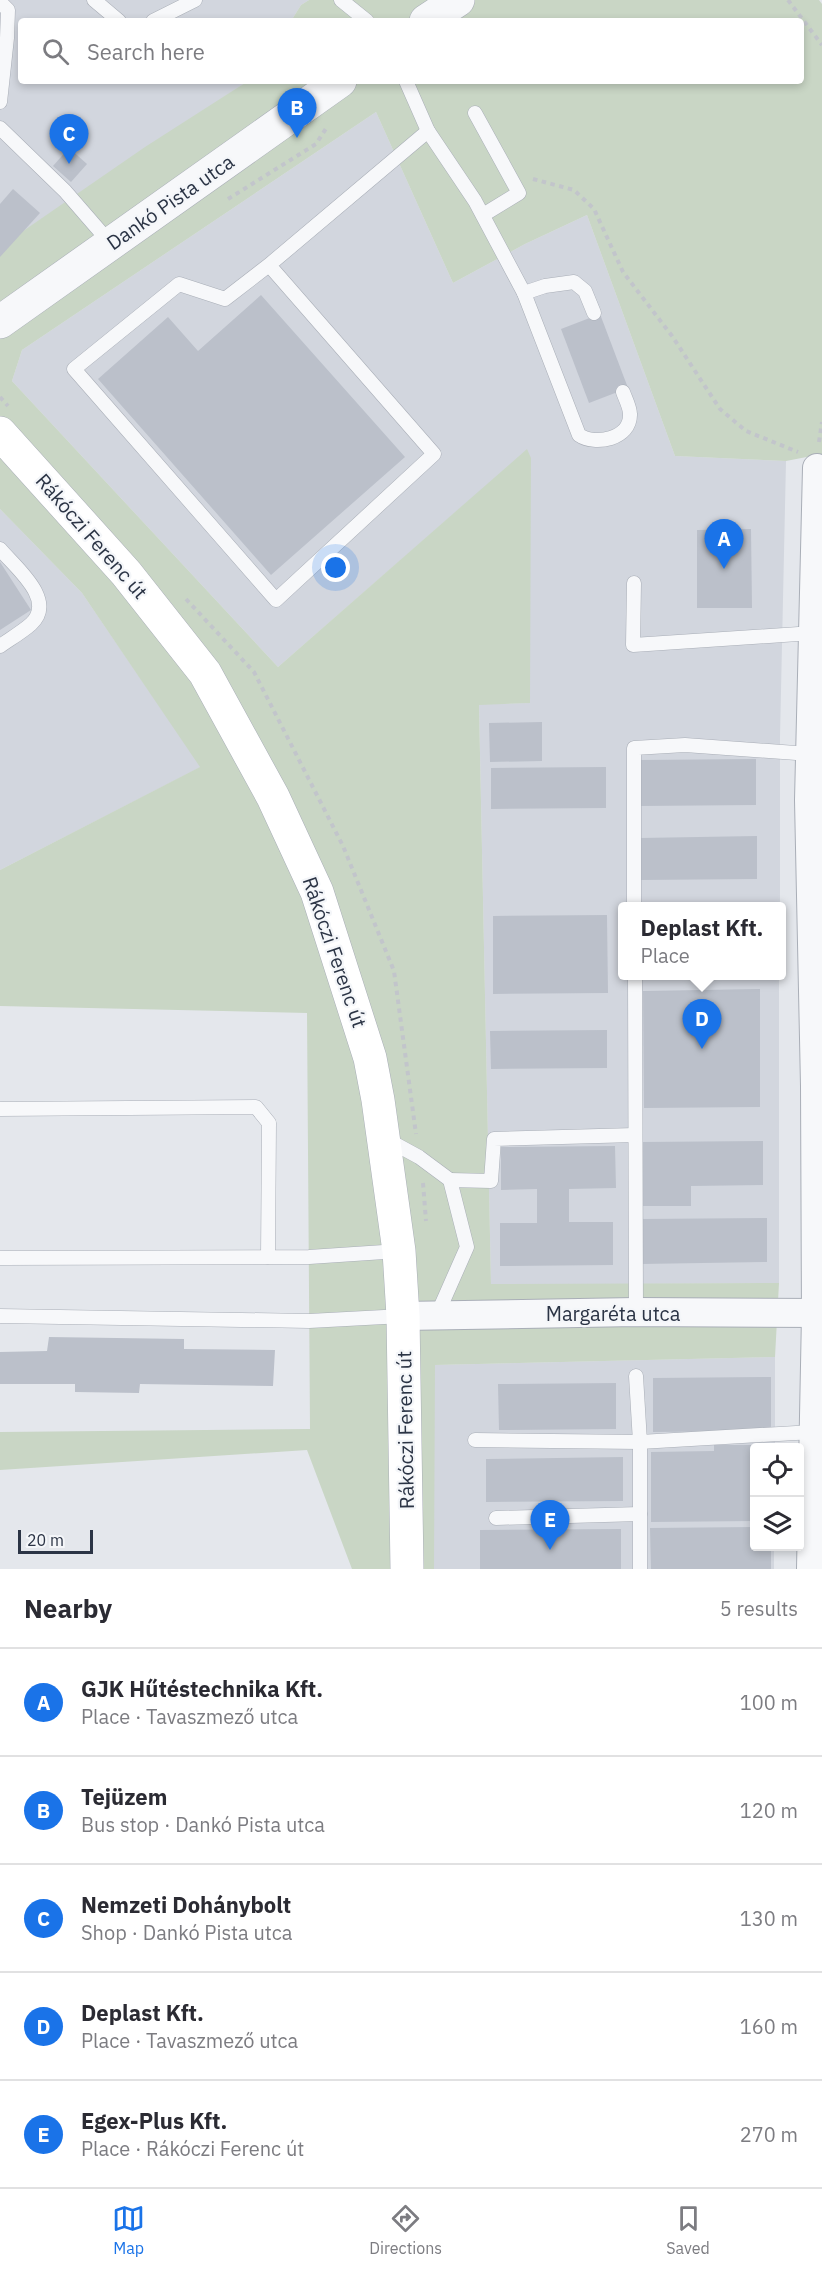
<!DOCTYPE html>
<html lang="en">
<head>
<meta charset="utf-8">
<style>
  body { margin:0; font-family:"IBM Plex Sans",sans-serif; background:#f7f7f7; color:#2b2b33 }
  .controls { position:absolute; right:18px; bottom:18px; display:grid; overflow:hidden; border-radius:6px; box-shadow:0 3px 9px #0003 }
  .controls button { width:54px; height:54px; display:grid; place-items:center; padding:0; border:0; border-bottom:2px solid #e1e1e2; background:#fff; color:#2b2b33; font:30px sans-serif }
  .scale { position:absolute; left:18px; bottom:15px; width:75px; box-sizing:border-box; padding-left:6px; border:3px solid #2b3445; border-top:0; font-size:16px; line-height:21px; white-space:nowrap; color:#2b3445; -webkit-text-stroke:4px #f4f6f9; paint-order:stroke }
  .you { position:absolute; left:336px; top:568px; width:21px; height:21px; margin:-15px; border:4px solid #fff; border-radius:50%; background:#1a73e8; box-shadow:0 0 0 9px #1a73e833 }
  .badge { display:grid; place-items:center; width:39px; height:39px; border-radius:50%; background:#1a73e8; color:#fff; font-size:20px; font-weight:700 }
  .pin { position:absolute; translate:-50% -50px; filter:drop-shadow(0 2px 3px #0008) }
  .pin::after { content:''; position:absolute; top:32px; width:21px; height:18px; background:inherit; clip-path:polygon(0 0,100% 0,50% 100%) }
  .popup { position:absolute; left:618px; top:902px; width:168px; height:78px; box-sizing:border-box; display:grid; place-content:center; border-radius:6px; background:#fff; filter:drop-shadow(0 2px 4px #0005); font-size:20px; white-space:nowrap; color:#7c7c81 }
  .popup b { font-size:22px; color:#2b2b33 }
  .popup::after { content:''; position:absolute; left:50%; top:100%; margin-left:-12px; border:12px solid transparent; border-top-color:#fff }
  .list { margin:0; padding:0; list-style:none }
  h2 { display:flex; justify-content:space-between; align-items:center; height:78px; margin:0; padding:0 24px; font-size:26px }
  h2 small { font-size:20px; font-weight:400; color:#7c7c81 }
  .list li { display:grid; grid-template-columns:39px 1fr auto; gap:18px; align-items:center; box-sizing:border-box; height:108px; padding:0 24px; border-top:2px solid #e1e1e2 }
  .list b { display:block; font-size:22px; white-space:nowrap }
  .list p { margin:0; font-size:20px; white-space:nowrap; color:#7c7c81 }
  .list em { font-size:20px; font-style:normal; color:#7c7c81 }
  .icon { flex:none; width:33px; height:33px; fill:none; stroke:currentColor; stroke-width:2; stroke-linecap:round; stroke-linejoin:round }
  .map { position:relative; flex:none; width:822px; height:1569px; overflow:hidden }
  .search { position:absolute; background:#fff; box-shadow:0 3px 9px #0003; left:18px; right:18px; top:18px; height:66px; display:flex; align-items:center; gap:15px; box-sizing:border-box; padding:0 21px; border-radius:6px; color:#7c7c81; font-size:22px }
  .sheet { height:618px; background:#fff }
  nav { display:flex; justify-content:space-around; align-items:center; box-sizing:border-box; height:84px; border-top:2px solid #e1e1e2; background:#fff; font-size:16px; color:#7c7c81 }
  nav a { display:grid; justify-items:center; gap:3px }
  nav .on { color:#1a73e8 }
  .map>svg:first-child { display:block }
</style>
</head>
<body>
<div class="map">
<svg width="822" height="1569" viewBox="0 0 822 1569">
  <rect width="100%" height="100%" fill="#e4e7ec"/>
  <g fill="#d2d6de">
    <path d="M 0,0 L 309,0 L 301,5 L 291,21 L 21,21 L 21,81 L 248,81 L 0,247 Z"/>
    <path d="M 376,112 L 453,283 L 525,244 L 587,215 L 675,456 L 786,461 L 780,737 L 780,906 L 622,906 L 622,976 L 779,976 L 779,1283 L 491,1285 L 479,704 L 530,703 L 527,450 L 278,667 L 12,381 L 22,350 Z"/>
    <path d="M 0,509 L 82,593 L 201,767 L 0,870 Z"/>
    <path d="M 775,1357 L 775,1447 L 754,1448 L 754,1546 L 774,1547 L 774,1569 L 434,1569 L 434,1365 Z"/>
  </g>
  <path fill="#c9d6c5" d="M 309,0 L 819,0 L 822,4 L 822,454 L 786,461 L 675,456 L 587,215 L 525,244 L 453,283 L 376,112 L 22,350 L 12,381 L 278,667 L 527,449 L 531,458 L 530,703 L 479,705 L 491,1284 L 779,1283 L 775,1357 L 435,1365 L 434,1569 L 352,1569 L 307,1450 L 0,1470 L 0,1432 L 310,1429 L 307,1013 L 0,1006 L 0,870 L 200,767 L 82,593 L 0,509 L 0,247 L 145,147 L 248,81 L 801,81 L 801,21 L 291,21 L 301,5 Z"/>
  <g fill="#bbc0ca">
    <path d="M 69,148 L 87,164 L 71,182 L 53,166 Z"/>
    <path d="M 13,189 L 40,213 L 0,257 L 0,204 Z"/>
    <path d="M 261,295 L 405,457 L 271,575 L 98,379 L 168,317 L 198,351 Z"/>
    <path d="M 600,314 L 628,388 L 589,403 L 561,329 Z"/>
    <path d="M 751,529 L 752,608 L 697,608 L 697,530 Z"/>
    <path d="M 0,562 L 31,610 L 0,630 Z"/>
    <path d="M 542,722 L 542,761 L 490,762 L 489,723 Z"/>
    <path d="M 756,759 L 756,805 L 640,806 L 639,760 Z"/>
    <path d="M 606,767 L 606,808 L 491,809 L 491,768 Z"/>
    <path d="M 757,836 L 757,879 L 640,880 L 640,838 Z"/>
    <path d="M 607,915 L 608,993 L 493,994 L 493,916 Z"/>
    <path d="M 760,989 L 760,1107 L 644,1108 L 643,991 Z"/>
    <path d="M 607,1030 L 607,1068 L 491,1069 L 490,1031 Z"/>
    <path d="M 763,1141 L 763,1185 L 691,1186 L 691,1206 L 643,1206 L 642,1142 Z"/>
    <path d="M 615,1146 L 616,1188 L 569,1189 L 569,1222 L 613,1222 L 613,1265 L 500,1266 L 500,1223 L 537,1223 L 537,1189 L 501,1190 L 501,1147 Z"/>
    <path d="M 767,1218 L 767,1262 L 641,1264 L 641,1219 Z"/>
    <path d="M 49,1337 L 184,1339 L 184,1349 L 275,1350 L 273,1386 L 140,1384 L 139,1393 L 75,1392 L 75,1384 L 0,1384 L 0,1352 L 47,1351 Z"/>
    <path d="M 771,1377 L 771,1431 L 653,1432 L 653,1378 Z"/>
    <path d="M 616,1383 L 616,1429 L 499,1430 L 498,1384 Z"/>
    <path d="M 714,1445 L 771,1445 L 771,1448 L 754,1448 L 754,1521 L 651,1522 L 651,1452 L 714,1451 Z"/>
    <path d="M 623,1457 L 623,1501 L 486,1502 L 486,1459 Z"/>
    <path d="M 754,1527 L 754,1546 L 771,1546 L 771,1569 L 651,1569 L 650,1528 Z"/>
    <path d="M 621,1529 L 621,1569 L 480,1569 L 480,1530 Z"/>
  </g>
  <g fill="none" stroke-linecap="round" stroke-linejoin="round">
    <defs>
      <g id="service">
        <path d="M 94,0 L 119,21"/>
        <path d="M 341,0 L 367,21"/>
        <path d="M 0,2 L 8,10 L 7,38 L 0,102"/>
        <path d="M 153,21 L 195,0"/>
        <path d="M 406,81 L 428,131 L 475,201 L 524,293 L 579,435 C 595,446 631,439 630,414 C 630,407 625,398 623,392"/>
        <path d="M 475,113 L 519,193 L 483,215"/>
        <path d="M 0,128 L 65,191 L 111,244"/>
        <path d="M 269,265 L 434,454 L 276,600 L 74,369 L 179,284 L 225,299 L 269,265 L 428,131"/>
        <path d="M 524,293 L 545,286 L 574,282 L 585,291 L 594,313"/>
        <path d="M 0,549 C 15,567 57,600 31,624 C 22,632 10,639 0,646"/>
        <path d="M 634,583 L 633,645 L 813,633"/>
        <path d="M 634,906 L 634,748 L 685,745 L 810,754"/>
        <path d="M 635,976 L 636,1312"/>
        <path d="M 0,1109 L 256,1107 L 269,1123 L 268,1257"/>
        <path d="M 386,1139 L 419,1157 L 450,1180 L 467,1247 L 437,1315"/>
        <path d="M 450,1180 L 491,1181 L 494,1139 L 635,1135"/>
        <path d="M 0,1258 L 309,1257 L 399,1251"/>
        <path d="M 0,1316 L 309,1321 L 403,1316"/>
        <path d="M 636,1376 L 640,1442 L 640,1569"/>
        <path d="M 475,1440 L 640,1442 L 813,1432"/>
        <path d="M 496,1518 L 640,1514"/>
      </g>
      <g id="minor">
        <path d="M 403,1316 L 636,1312 L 822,1313"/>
        <path d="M 811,1569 L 816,1315 L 815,1086 L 809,800 L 817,468"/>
      </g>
      <g id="tertiary">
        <path d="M 426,21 L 458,0"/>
        <path d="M 0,322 L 340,81"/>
      </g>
      <path id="secondary" d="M 0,433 L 126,573 L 205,673 L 273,797 L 317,892 L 370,1058 L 378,1100 L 399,1251 L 403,1316 L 407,1569"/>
    </defs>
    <use href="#service" stroke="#a9aeb7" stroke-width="15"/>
    <use href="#minor" stroke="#a9aeb7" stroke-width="30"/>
    <use href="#tertiary" stroke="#a9aeb7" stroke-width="34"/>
    <use href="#secondary" stroke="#a9aeb7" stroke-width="34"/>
    <g stroke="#c2c5cb" stroke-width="4" stroke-dasharray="4.5 4.5" stroke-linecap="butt">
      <path d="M 788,0 L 822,45"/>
      <path d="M 533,179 L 574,190 L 594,209 L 623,272 L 672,336 L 720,409 L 746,431 L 798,452"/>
      <path d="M 228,199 L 316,144 L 327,127"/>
      <path d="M 0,397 L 8,406"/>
      <path d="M 819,442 L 822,422"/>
      <path d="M 186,599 L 254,672 L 343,846 L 394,971 L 416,1134"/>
      <path d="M 423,1183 L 426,1221"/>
    </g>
    <use href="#service" stroke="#f7f8fa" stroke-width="14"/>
    <use href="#minor" stroke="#f7f8fa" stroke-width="28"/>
    <use href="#tertiary" stroke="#f7f8fa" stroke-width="33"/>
    <use href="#secondary" stroke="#fff" stroke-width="33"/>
  </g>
  <g text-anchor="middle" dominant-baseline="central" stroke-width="4.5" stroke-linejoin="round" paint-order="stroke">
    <g font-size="20" fill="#2b3445" stroke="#f4f6f9">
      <text transform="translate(170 202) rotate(-35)">Dankó Pista utca</text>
      <text transform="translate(92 536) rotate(49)">Rákóczi Ferenc út</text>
      <text transform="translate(335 952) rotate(71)">Rákóczi Ferenc út</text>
      <text x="613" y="1313">Margaréta utca</text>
      <text transform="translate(405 1430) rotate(-91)">Rákóczi Ferenc út</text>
    </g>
  </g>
</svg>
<div class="controls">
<button><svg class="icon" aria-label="locate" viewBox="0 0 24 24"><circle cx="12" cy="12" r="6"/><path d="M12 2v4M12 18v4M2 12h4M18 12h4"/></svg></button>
<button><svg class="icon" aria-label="layers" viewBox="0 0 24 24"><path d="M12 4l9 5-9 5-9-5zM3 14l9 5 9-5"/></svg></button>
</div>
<div class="scale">20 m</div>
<div class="you"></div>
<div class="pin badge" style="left:724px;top:569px">A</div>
<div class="pin badge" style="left:297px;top:138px">B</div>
<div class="pin badge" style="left:69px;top:164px">C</div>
<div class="pin badge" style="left:702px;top:1049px">D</div>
<div class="popup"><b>Deplast Kft.</b>Place</div>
<div class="pin badge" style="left:550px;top:1550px">E</div>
<div class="search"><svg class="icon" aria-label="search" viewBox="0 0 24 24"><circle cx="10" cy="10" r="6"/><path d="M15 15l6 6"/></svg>Search here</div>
</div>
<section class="sheet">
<h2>Nearby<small>5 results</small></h2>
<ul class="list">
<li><span class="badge">A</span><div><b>GJK Hűtéstechnika Kft.</b><p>Place · Tavaszmező utca</p></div><em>100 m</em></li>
<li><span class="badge">B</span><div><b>Tejüzem</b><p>Bus stop · Dankó Pista utca</p></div><em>120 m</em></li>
<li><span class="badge">C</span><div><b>Nemzeti Dohánybolt</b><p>Shop · Dankó Pista utca</p></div><em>130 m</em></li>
<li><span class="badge">D</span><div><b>Deplast Kft.</b><p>Place · Tavaszmező utca</p></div><em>160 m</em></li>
<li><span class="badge">E</span><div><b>Egex-Plus Kft.</b><p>Place · Rákóczi Ferenc út</p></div><em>270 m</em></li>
</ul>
</section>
<nav>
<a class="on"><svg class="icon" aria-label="map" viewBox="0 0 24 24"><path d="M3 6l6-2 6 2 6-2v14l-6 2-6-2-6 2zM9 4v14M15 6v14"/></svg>Map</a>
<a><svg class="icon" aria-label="directions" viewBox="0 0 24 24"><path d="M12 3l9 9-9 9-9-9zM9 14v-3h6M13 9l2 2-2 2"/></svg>Directions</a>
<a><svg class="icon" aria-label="saved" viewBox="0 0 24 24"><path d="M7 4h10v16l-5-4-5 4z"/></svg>Saved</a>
</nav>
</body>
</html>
